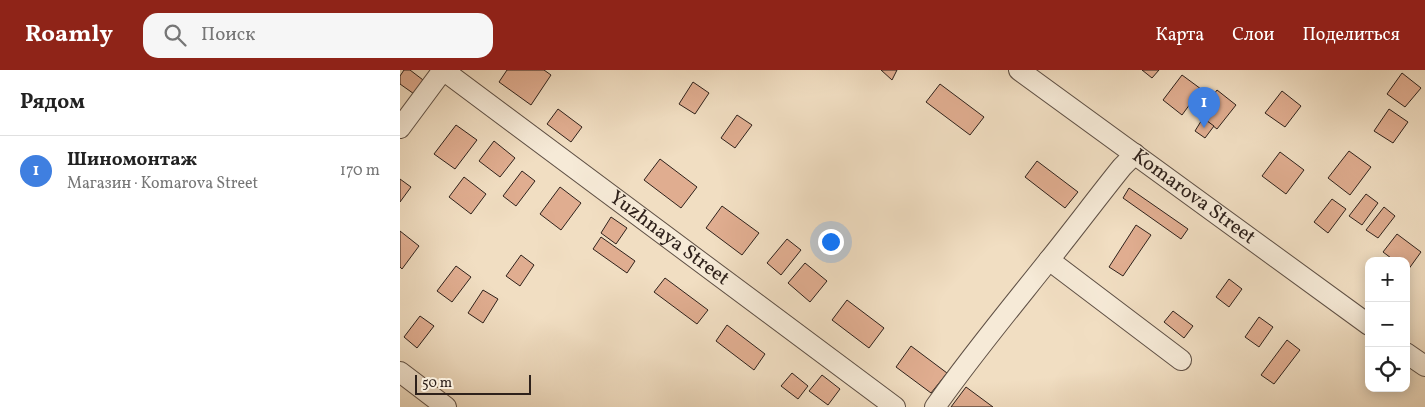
<!DOCTYPE html>
<html lang="ru">
<head>
<meta charset="utf-8">
<style>
  body { margin:0; font-family:Vollkorn,serif; background:#f6f6f6; color:#222 }
  .controls { position:absolute; right:15px; bottom:15px; display:grid; overflow:hidden; border-radius:10px; box-shadow:0 2px 12px #0003 }
  .controls button { width:45px; height:45px; display:grid; place-items:center; padding:0; border:0; border-bottom:1px solid #e0e0e0; background:#fff; color:#222; font:25px sans-serif }
  .scale { position:absolute; left:15px; bottom:12px; width:116px; box-sizing:border-box; padding-left:5px; border:2px solid #2e211b; border-top:0; font-size:14px; line-height:18px; white-space:nowrap; color:#2e211b; -webkit-text-stroke:4px #f6ead7; paint-order:stroke }
  .you { position:absolute; left:430px; top:171px; width:18px; height:18px; margin:-12px; border:4px solid #fff; border-radius:50%; background:#1a73e8; box-shadow:0 0 0 8px #1a73e833 }
  .badge { display:grid; place-items:center; width:32px; height:32px; border-radius:50%; background:#8f2418; color:#fff; font-size:16px; font-weight:700 }
  .pin { position:absolute; translate:-50% -41px; filter:drop-shadow(0 1px 2px #0008) }
  .pin::after { content:''; position:absolute; top:26px; width:18px; height:15px; background:inherit; clip-path:polygon(0 0,100% 0,50% 100%) }
  .list { margin:0; padding:0; list-style:none }
  h2 { display:flex; justify-content:space-between; align-items:center; height:65px; margin:0; padding:0 20px; font-size:21px }
  h2 small { font-size:16px; font-weight:400; color:#767676 }
  .list li { display:grid; grid-template-columns:32px 1fr auto; gap:15px; align-items:center; box-sizing:border-box; height:70px; padding:0 20px; border-top:1px solid #e0e0e0 }
  .list b { display:block; font-size:19px; white-space:nowrap }
  .list p { margin:0; font-size:16px; white-space:nowrap; color:#767676 }
  .list em { font-size:16px; font-style:normal; color:#767676 }
  .icon { flex:none; width:28px; height:28px; fill:none; stroke:currentColor; stroke-width:2; stroke-linecap:round; stroke-linejoin:round }
  .map { position:relative; flex:none; width:1025px; height:337px; overflow:hidden }
  header { display:flex; align-items:center; gap:30px; box-sizing:border-box; height:70px; padding:0 25px; background:#8f2418; color:#fff }
  header strong { font-size:24px }
  nav { display:flex; gap:28px; margin-inline-start:auto; font-size:18px }
  .search { width:350px; height:45px; background:#f6f6f6; display:flex; align-items:center; gap:12px; box-sizing:border-box; padding:0 18px; border-radius:15px; color:#767676; font-size:19px }
  main { display:flex }
  aside { flex:1; background:#fff }
  .map>svg:first-child { display:block }
</style>
</head>
<body>
<header>
<strong>Roamly</strong>
<div class="search"><svg class="icon" aria-label="search" viewBox="0 0 24 24"><circle cx="10" cy="10" r="6"/><path d="M15 15l6 6"/></svg>Поиск</div>
<nav><a>Карта</a><a>Слои</a><a>Поделиться</a></nav>
</header>
<main>
<aside>
<h2>Рядом<small></small></h2>
<ul class="list">
<li><span class="badge" style="background:#3f7fe0">1</span><div><b>Шиномонтаж</b><p>Магазин · Komarova Street</p></div><em>170 m</em></li>
</ul>
</aside>
<div class="map">
<svg width="1025" height="337" viewBox="0 0 1025 337">
  <rect width="100%" height="100%" fill="#f1dec2"/>
  <filter id="stains"><feTurbulence type="fractalNoise" baseFrequency=".004" numOctaves="4"/><feColorMatrix values="0 0 0 0 .2 0 0 0 0 .09 0 0 0 0 .02 0 0 0 .5 -.17"/></filter>
  <radialGradient id="worn" r=".72"><stop offset=".6" stop-color="#630" stop-opacity="0"/><stop offset="1" stop-color="#630" stop-opacity=".3"/></radialGradient>
  <g fill="#e0ad90" stroke="#2e211b">
    <path d="M 4,0 L 10,0 L 27,13 L 17,26 L 0,14 L 0,6 Z"/>
    <path d="M 107,0 L 144,0 L 151,5 L 131,35 L 99,12 Z"/>
    <path d="M 481,0 L 497,0 L 492,10 Z"/>
    <path d="M 742,0 L 759,0 L 752,8 Z"/>
    <path d="M 1002,3 L 1021,18 L 1005,37 L 987,24 Z"/>
    <path d="M 782,5 L 801,19 L 782,45 L 763,30 Z"/>
    <path d="M 293,12 L 309,23 L 295,44 L 279,34 Z"/>
    <path d="M 540,14 L 584,47 L 570,65 L 526,32 Z"/>
    <path d="M 817,20 L 836,35 L 817,59 L 799,45 Z"/>
    <path d="M 882,21 L 901,36 L 885,57 L 865,43 Z"/>
    <path d="M 158,39 L 182,57 L 171,72 L 147,54 Z"/>
    <path d="M 989,39 L 1008,52 L 993,73 L 974,61 Z"/>
    <path d="M 337,45 L 352,55 L 335,78 L 321,68 Z"/>
    <path d="M 803,48 L 814,56 L 805,68 L 795,61 Z"/>
    <path d="M 56,55 L 77,70 L 55,99 L 34,84 Z"/>
    <path d="M 94,71 L 115,88 L 100,107 L 79,91 Z"/>
    <path d="M 949,81 L 971,97 L 950,125 L 928,108 Z"/>
    <path d="M 880,82 L 904,100 L 886,124 L 862,106 Z"/>
    <path d="M 260,89 L 297,117 L 281,138 L 244,110 Z"/>
    <path d="M 637,91 L 678,122 L 665,138 L 625,107 Z"/>
    <path d="M 122,101 L 135,111 L 116,136 L 103,126 Z"/>
    <path d="M 64,107 L 86,124 L 71,144 L 49,127 Z"/>
    <path d="M 0,109 L 11,117 L 0,132 Z"/>
    <path d="M 160,117 L 181,133 L 161,160 L 140,144 Z"/>
    <path d="M 729,118 L 788,159 L 781,169 L 723,128 Z"/>
    <path d="M 966,124 L 978,133 L 962,155 L 949,146 Z"/>
    <path d="M 932,129 L 946,139 L 928,163 L 914,152 Z"/>
    <path d="M 322,136 L 359,163 L 342,185 L 306,158 Z"/>
    <path d="M 984,137 L 995,146 L 978,168 L 966,160 Z"/>
    <path d="M 211,147 L 227,158 L 216,174 L 201,163 Z"/>
    <path d="M 736,155 L 751,165 L 723,206 L 709,197 Z"/>
    <path d="M 0,161 L 19,176 L 2,199 L 0,197 Z"/>
    <path d="M 997,164 L 1021,182 L 1008,200 L 1006,199 L 1006,191 L 995,191 L 983,182 Z"/>
    <path d="M 201,167 L 235,191 L 227,203 L 193,179 Z"/>
    <path d="M 387,169 L 401,180 L 381,205 L 367,193 Z"/>
    <path d="M 121,185 L 134,195 L 120,216 L 106,206 Z"/>
    <path d="M 405,193 L 427,211 L 410,232 L 388,213 Z"/>
    <path d="M 56,196 L 71,207 L 52,232 L 37,221 Z"/>
    <path d="M 265,208 L 308,240 L 297,254 L 254,222 Z"/>
    <path d="M 829,209 L 842,219 L 829,237 L 816,227 Z"/>
    <path d="M 83,220 L 98,229 L 83,253 L 68,243 Z"/>
    <path d="M 447,230 L 484,258 L 469,278 L 432,250 Z"/>
    <path d="M 773,241 L 793,256 L 784,268 L 764,252 Z"/>
    <path d="M 20,246 L 34,256 L 17,278 L 4,267 Z"/>
    <path d="M 859,247 L 873,257 L 859,277 L 845,267 Z"/>
    <path d="M 327,255 L 365,284 L 354,300 L 316,271 Z"/>
    <path d="M 887,270 L 900,280 L 874,314 L 861,305 Z"/>
    <path d="M 511,276 L 547,303 L 531,323 L 496,297 Z"/>
    <path d="M 392,303 L 408,316 L 398,329 L 381,316 Z"/>
    <path d="M 422,305 L 440,319 L 428,335 L 409,321 Z"/>
    <path d="M 566,317 L 593,337 L 551,337 Z"/>
  </g>
  <g fill="none" stroke-linecap="round" stroke-linejoin="round">
    <defs>
      <g id="minor">
        <path id="s1" d="M 43,0 L 495,337"/>
        <path id="s2" d="M 619,0 L 969,255"/>
        <path d="M 0,58 L 43,0"/>
        <path d="M 649,190 L 781,290"/>
        <path d="M 1006,283 L 1025,296"/>
        <path d="M 0,302 L 46,337"/>
        <path d="M 535,337 C 571,286 610,239 649,190 C 674,159 697,128 722,97 L 735,84"/>
      </g>
    </defs>
    <use href="#minor" stroke="#5f5045" stroke-width="22"/>
    <use href="#minor" stroke="#f6ead7" stroke-width="20"/>
  </g>
  <g text-anchor="middle" dominant-baseline="central" stroke-width="4.5" stroke-linejoin="round" paint-order="stroke">
    <g font-size="20" fill="#2e211b" stroke="#f6ead7">
      <text stroke="none"><textPath href="#s2" startOffset="216">Komarova Street</textPath></text>
      <text stroke="none"><textPath href="#s1" startOffset="282">Yuzhnaya Street</textPath></text>
    </g>
  </g>
  <rect width="100%" height="100%" filter="url(#stains)"/>
  <rect width="100%" height="100%" fill="url(#worn)"/>
</svg>
<div class="controls">
<button>+</button>
<button>−</button>
<button><svg class="icon" aria-label="locate" viewBox="0 0 24 24"><circle cx="12" cy="12" r="6"/><path d="M12 2v4M12 18v4M2 12h4M18 12h4"/></svg></button>
</div>
<div class="scale">50 m</div>
<div class="you"></div>
<div class="pin badge" style="left:804px;top:58px;background:#3f7fe0">1</div>
</div>
</main>
</body>
</html>
